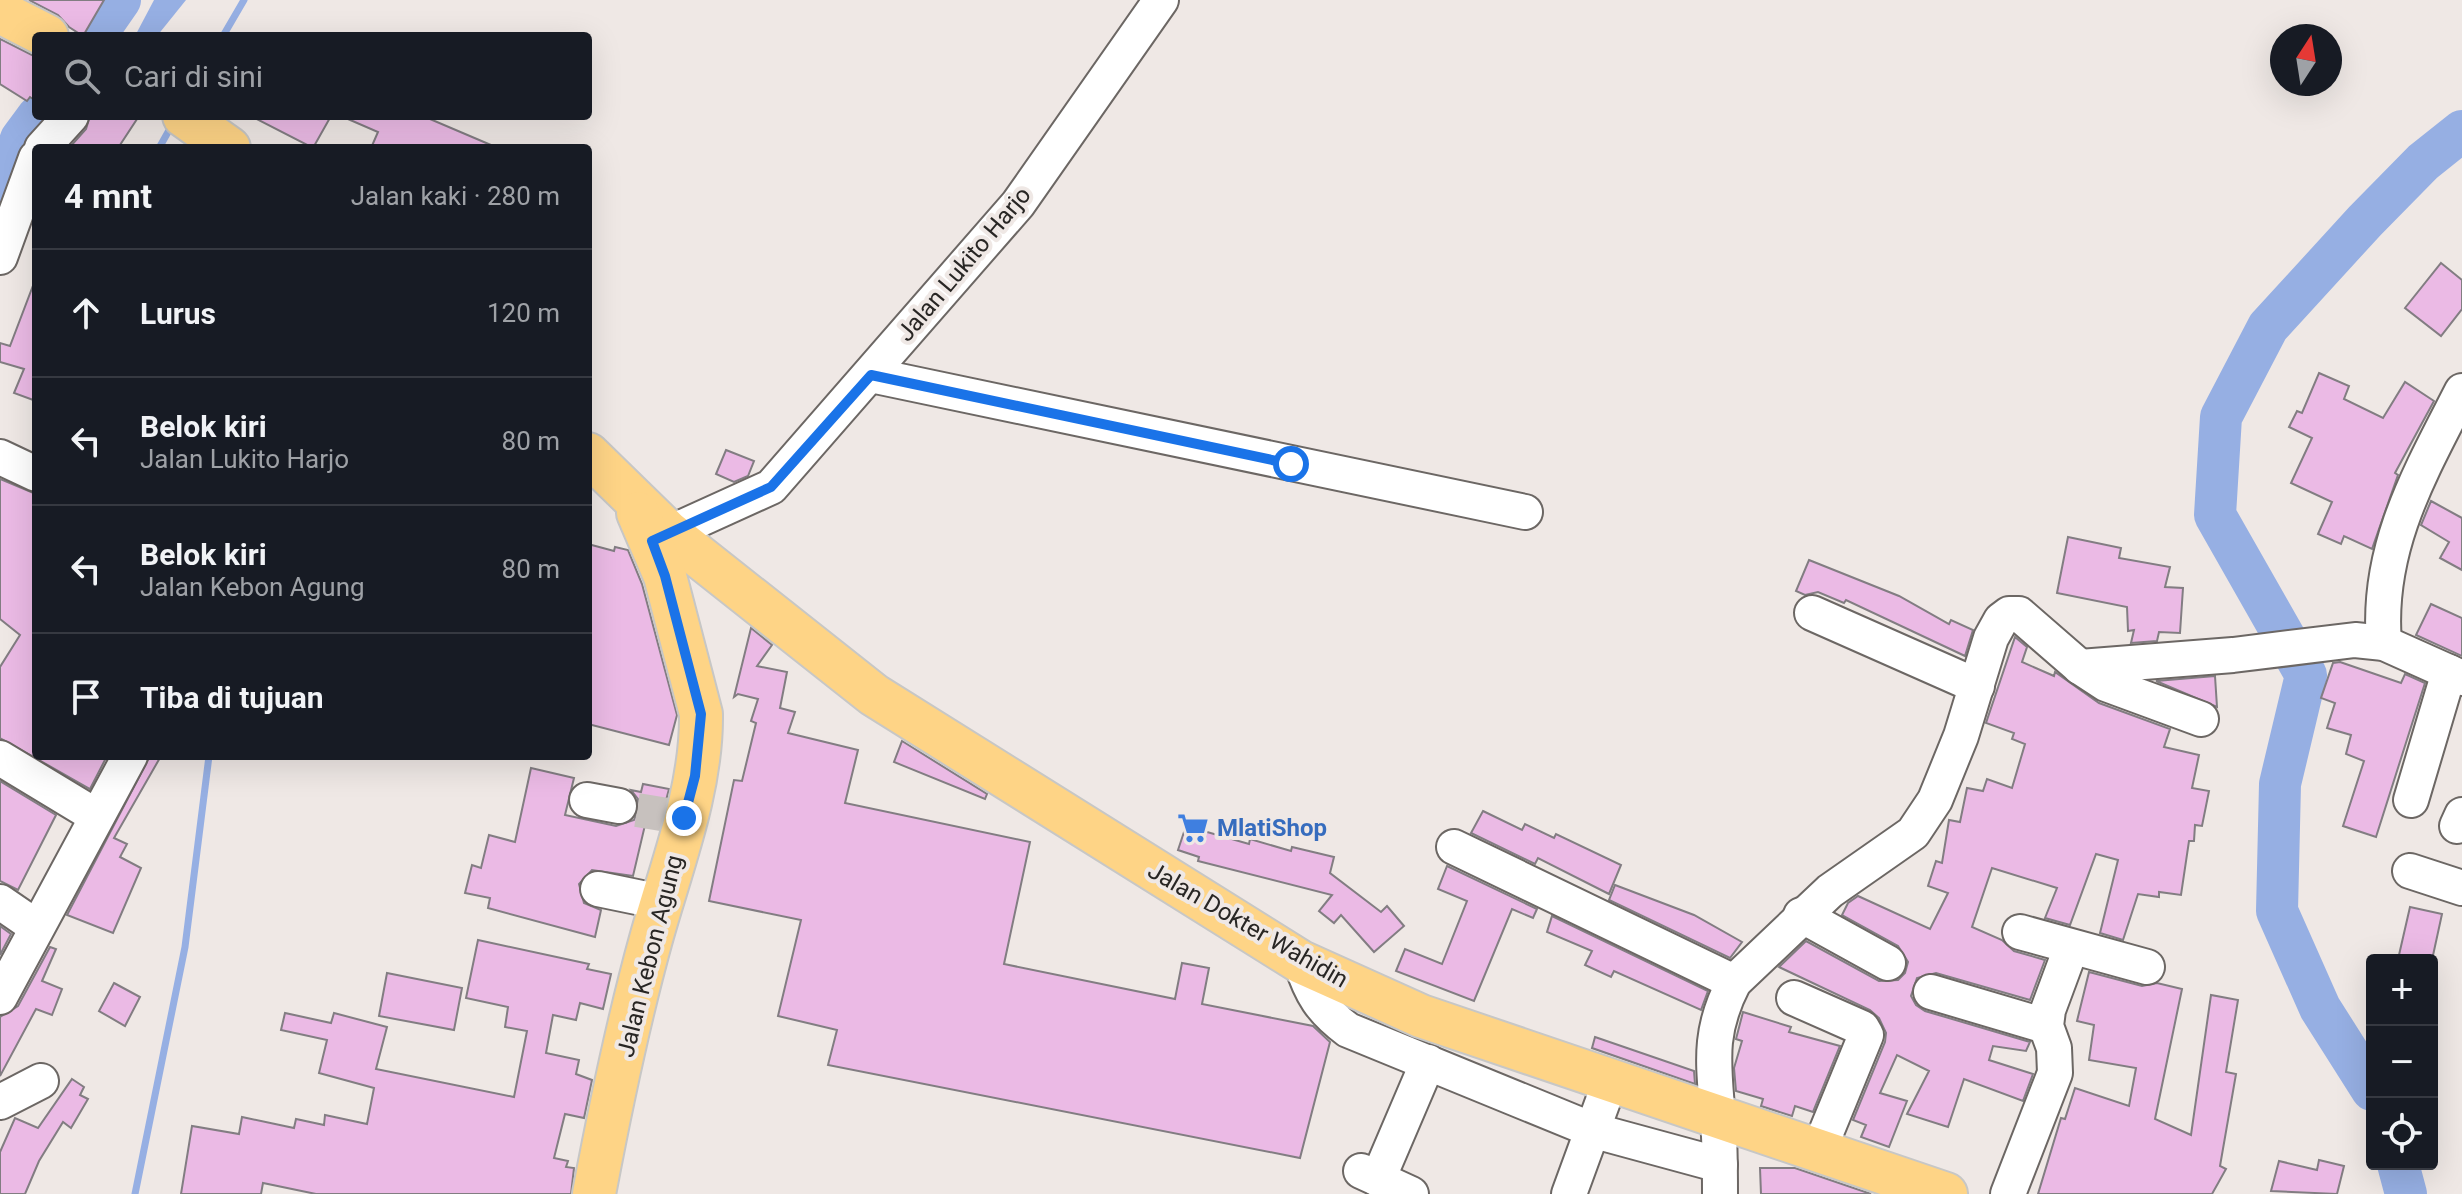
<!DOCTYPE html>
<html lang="id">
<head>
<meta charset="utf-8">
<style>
  body { margin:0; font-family:Roboto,sans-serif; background:#20242c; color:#f1f3f6 }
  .controls { position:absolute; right:24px; bottom:24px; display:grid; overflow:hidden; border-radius:8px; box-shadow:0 8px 32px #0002 }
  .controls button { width:72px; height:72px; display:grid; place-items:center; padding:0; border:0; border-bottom:2px solid #363941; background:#171b24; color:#f1f3f6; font:40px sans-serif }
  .compass { position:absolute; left:2270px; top:24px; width:72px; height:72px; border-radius:50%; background:#171b24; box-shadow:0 8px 32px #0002; rotate:12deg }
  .stop { position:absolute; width:24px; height:24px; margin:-18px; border:6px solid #1a73e8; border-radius:50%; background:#fff }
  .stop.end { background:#1a73e8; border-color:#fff; box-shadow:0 2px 8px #0008 }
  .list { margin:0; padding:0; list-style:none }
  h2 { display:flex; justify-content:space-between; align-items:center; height:104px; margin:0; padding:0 32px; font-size:34px }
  h2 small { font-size:26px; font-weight:400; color:#9ea1a6 }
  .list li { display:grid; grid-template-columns:52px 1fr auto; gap:24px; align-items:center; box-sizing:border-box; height:128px; padding:0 32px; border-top:2px solid #363941 }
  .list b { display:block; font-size:30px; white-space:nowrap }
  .list p { margin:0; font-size:26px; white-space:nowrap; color:#9ea1a6 }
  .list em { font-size:26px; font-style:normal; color:#9ea1a6 }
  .icon { flex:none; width:44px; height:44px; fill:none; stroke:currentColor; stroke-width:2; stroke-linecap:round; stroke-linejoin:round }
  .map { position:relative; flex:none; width:2462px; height:1194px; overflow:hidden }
  .search { position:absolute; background:#171b24; box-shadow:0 8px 32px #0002; left:32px; top:32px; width:560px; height:88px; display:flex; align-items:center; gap:20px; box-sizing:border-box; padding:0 28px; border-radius:8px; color:#9ea1a6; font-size:30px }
  .panel { position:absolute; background:#171b24; box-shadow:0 8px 32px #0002; left:32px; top:144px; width:560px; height:616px; border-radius:8px }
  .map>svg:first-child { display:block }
</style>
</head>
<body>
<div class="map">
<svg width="2462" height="1194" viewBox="0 0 2462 1194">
  <rect width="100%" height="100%" fill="#efe8e5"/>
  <path fill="#96afe3" d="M 154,0 L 186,0 L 157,36 L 135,36 Z"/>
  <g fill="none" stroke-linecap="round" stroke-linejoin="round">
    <g stroke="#96afe3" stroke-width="7">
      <path d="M 223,36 L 244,0"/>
      <path d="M 159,148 L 172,125"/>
      <path d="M 135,1194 L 185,947 L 209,756"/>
    </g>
    <g stroke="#96afe3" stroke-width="42">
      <path d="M 95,36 L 120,0"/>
      <path d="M 0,194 L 21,139 L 38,116"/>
      <path d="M 2372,1090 L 2320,1008 L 2277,911 L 2280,784 L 2306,675 L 2215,515 L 2221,417 L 2268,327 L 2365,221 L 2423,162 L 2462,131"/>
      <path d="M 2398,1164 L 2406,1194"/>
    </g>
  </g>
  <g fill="#ebbae5" stroke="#827d82" stroke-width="2">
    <path d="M 29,0 L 104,0 L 83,36 L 69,27 L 58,15 Z"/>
    <path d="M 0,39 L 36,57 L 36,101 L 30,97 L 27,101 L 0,84 Z"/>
    <path d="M 90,116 L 139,116 L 118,148 L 69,148 L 86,129 Z"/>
    <path d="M 251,116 L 331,116 L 313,148 Z"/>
    <path d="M 341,116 L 423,116 L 498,148 L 371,148 L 378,132 Z"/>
    <path d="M 2441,263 L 2462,280 L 2462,309 L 2441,336 L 2405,308 Z"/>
    <path d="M 34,283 L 36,283 L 36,401 L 14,393 L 24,369 L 0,362 L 0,343 L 10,346 Z"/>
    <path d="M 2319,373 L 2349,386 L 2344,399 L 2383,418 L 2405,382 L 2434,401 L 2395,473 L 2398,475 L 2372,549 L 2344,536 L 2341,544 L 2318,534 L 2332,502 L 2291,483 L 2312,438 L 2289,427 L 2297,411 L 2302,413 Z"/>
    <path d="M 726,450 L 754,461 L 748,476 L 734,482 L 716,474 Z"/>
    <path d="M 0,479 L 36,494 L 36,756 L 107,756 L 90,789 L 0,738 L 0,667 L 20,635 L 0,619 Z"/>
    <path d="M 2431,501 L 2462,518 L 2462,570 L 2440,558 L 2449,542 L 2421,525 Z"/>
    <path d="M 2068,537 L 2121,548 L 2119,558 L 2170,567 L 2165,587 L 2183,588 L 2180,633 L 2159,632 L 2157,641 L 2131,643 L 2134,630 L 2128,631 L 2127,607 L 2057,593 Z"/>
    <path d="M 588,544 L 614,551 L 615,547 L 628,550 L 642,584 L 677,715 L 669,745 L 588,724 Z"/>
    <path d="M 1809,560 L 1899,596 L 1949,624 L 1951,620 L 1973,630 L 1965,656 L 1846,600 L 1844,603 L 1818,592 L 1805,595 L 1796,591 Z"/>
    <path d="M 2431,604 L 2462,618 L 2462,656 L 2416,635 Z"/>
    <path d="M 751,628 L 772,645 L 757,666 L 787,672 L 780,708 L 795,712 L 788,733 L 858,750 L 845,803 L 1030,842 L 1004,964 L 1175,999 L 1182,963 L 1209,968 L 1202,1004 L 1313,1026 L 1330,1042 L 1300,1158 L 828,1065 L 837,1030 L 778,1016 L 801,920 L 709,901 L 734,780 L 742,781 L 756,723 L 751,721 L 758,699 L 738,694 L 734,697 Z"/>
    <path d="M 2015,637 L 2027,647 L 2022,662 L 2054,676 L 2055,672 L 2099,703 L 2170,729 L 2164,747 L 2199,755 L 2192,788 L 2209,791 L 2202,826 L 2195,825 L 2194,841 L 2189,841 L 2181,895 L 2159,892 L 2159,897 L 2138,894 L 2123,940 L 2100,933 L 2118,860 L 2096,854 L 2070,925 L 2045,918 L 2057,888 L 1992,868 L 1972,927 L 2002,940 L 2014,951 L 2045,960 L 2030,1000 L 1936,973 L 1917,978 L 1911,996 L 1916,1005 L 1925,1011 L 2030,1042 L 2026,1051 L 1993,1046 L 1989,1060 L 2033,1074 L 2023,1101 L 1964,1079 L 1948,1127 L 1907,1114 L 1929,1071 L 1897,1055 L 1880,1093 L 1907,1101 L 1889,1147 L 1861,1137 L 1866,1125 L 1853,1120 L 1885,1042 L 1886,1033 L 1879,1018 L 1870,1010 L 1779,967 L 1806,941 L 1879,981 L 1898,980 L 1905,973 L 1908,962 L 1898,946 L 1842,915 L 1848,903 L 1858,896 L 1930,929 L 1948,893 L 1928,886 L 1936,861 L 1942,863 L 1949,820 L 1960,822 L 1967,788 L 1983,791 L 1987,779 L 2012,788 L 2025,744 L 2012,739 L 2014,733 L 1986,723 Z"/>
    <path d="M 2340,662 L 2401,683 L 2405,674 L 2425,683 L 2376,837 L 2343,826 L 2364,761 L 2346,754 L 2351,735 L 2327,728 L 2335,703 L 2321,698 L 2333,663 Z"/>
    <path d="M 2215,676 L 2217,707 L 2156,681 Z"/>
    <path d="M 902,741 L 987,794 L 985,799 L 894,762 Z"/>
    <path d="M 150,756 L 161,756 L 114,838 L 127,844 L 120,857 L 141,868 L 113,933 L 67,915 Z"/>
    <path d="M 531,768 L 574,778 L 565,815 L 616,826 L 634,820 L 638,810 L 638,799 L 631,790 L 641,792 L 643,784 L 669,789 L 659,827 L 645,825 L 633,876 L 592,870 L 579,884 L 584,903 L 601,910 L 595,937 L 488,908 L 490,898 L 465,893 L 472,865 L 481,868 L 489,835 L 515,842 Z"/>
    <path d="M 0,781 L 56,815 L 18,890 L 0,881 Z"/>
    <path d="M 1483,811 L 1522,830 L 1525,824 L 1554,838 L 1556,834 L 1621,865 L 1609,894 L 1538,858 L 1535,864 L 1471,833 Z"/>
    <path d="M 1186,826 L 1249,844 L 1250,839 L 1291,851 L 1292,847 L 1334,857 L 1330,873 L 1381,912 L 1387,906 L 1404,926 L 1374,952 L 1341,915 L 1334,923 L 1319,911 L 1332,895 L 1198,861 L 1199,857 L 1178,850 Z"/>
    <path d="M 1447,866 L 1537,909 L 1533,918 L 1512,909 L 1474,1001 L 1396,971 L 1405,949 L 1442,964 L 1467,901 L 1438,889 Z"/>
    <path d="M 1615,885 L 1694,915 L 1742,942 L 1730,958 L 1609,900 Z"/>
    <path d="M 2410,907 L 2442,914 L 2432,960 L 2399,955 Z"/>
    <path d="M 1552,916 L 1708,991 L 1701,1010 L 1614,971 L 1611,977 L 1585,965 L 1592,951 L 1547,932 Z"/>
    <path d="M 0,926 L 11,934 L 0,955 Z"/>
    <path d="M 478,940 L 589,964 L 587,969 L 611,974 L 603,1009 L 580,1003 L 576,1020 L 553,1015 L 546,1053 L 579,1060 L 576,1074 L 592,1080 L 584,1118 L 565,1114 L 554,1158 L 568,1161 L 566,1167 L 574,1168 L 571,1194 L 316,1194 L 263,1183 L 261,1194 L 181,1194 L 192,1126 L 239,1134 L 242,1117 L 294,1128 L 296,1119 L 324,1125 L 325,1115 L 367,1124 L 374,1088 L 319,1073 L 327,1040 L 281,1030 L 285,1013 L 331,1023 L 334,1013 L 387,1027 L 376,1069 L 514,1097 L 527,1031 L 505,1027 L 508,1007 L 466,998 Z"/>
    <path d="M 50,947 L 56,949 L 42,981 L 62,989 L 52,1015 L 36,1009 L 0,1076 L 0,1017 L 18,1006 Z"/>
    <path d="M 2089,972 L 2142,986 L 2157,983 L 2182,989 L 2155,1119 L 2191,1135 L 2211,995 L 2238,1000 L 2226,1072 L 2236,1074 L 2220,1166 L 2226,1169 L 2212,1194 L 2038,1194 L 2061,1118 L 2065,1119 L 2075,1088 L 2129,1106 L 2136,1068 L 2089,1060 L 2094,1025 L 2077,1021 Z"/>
    <path d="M 387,973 L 462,988 L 454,1030 L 379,1016 Z"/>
    <path d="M 114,983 L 140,997 L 125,1026 L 99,1011 Z"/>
    <path d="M 1743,1012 L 1791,1027 L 1789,1032 L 1840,1046 L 1813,1112 L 1795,1106 L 1792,1116 L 1761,1106 L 1763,1099 L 1736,1091 L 1734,1068 L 1742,1041 L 1736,1039 Z"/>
    <path d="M 1595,1037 L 1694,1071 L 1695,1084 L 1592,1048 Z"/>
    <path d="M 72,1079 L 84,1087 L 80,1095 L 88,1099 L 71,1128 L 63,1122 L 39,1161 L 25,1194 L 0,1194 L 0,1152 L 15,1118 L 38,1128 Z"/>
    <path d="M 2319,1160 L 2344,1166 L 2337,1194 L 2271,1191 L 2279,1161 L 2317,1170 Z"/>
    <path d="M 1760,1168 L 1795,1168 L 1871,1194 L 1761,1194 Z"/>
  </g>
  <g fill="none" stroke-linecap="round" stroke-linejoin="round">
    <path stroke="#c7c1be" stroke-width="34" stroke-dasharray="34 17" stroke-linecap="butt" d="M 637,810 L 674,816"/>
    <defs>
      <g id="minor">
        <path d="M 42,148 L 71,116"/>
        <path d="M 0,257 L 36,158"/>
        <path d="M 871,375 L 1525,512"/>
        <path d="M 0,457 L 36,474"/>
        <path d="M 652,541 L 771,487 L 1018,204 L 1161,0"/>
        <path d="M 1812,613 L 1977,686"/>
        <path d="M 2384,643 C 2376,548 2420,473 2462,391"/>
        <path d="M 2080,667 L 2233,655 L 2355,640 L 2384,643 L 2462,678"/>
        <path d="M 0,758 L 96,816"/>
        <path d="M 587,800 L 619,806"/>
        <path d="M 2411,800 L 2449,672"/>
        <path d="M 2457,826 L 2462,815"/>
        <path d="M 1454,847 L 1734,982"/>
        <path d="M 2410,871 L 2462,888"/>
        <path d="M 598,889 L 661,902"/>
        <path d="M 0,902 L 35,926"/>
        <path d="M 1801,915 L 1888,963"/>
        <path d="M 2020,932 L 2147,967"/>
        <path d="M 1301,962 C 1311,994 1321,1010 1348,1030 L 1595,1131 L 1720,1165"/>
        <path d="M 1931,992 L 2046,1026"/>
        <path d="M 0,997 L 130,756"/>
        <path d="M 1794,998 L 1862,1028 L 1866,1035 L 1818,1152"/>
        <path d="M 0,1102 L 41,1081"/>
        <path d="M 1361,1171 L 1411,1194"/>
        <path d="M 1378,1179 L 1428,1062"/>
        <path d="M 1569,1194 L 1610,1082"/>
        <path d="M 1720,1194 C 1720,1169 1720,1144 1718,1120 C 1714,1065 1707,1034 1734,982 L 1830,891 L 1913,833 L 1935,800 L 1961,736 L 1991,638 L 2001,620 L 2009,614 L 2019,614 L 2080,667 L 2106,684 L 2201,719"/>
        <path d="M 2008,1194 L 2055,1073 L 2054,1048 L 2046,1026 L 2048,1010 L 2071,948"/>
      </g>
      <g id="major">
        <path d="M 0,12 L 47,36"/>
        <path d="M 184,116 L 229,148"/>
        <path d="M 588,454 L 668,532 L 874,695 L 1301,962 L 1421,1016 L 1946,1194"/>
        <path d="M 594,1194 C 610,1109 628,1022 651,939 C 671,867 702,790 701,714 L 665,576 L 638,513"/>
      </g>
    </defs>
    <use href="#minor" stroke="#6c6764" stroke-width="38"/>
    <use href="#major" stroke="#c7c7c6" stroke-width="46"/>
    <use href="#minor" stroke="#fff" stroke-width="34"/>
    <use href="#major" stroke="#fed486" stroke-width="42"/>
  </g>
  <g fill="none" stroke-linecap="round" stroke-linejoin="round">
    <path stroke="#1a73e8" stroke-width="10" d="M 684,818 L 695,776 L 701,714 L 665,576 L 652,541 L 771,487 L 871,375 L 1291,464"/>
  </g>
  <defs>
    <symbol id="supermarket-bare" viewBox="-9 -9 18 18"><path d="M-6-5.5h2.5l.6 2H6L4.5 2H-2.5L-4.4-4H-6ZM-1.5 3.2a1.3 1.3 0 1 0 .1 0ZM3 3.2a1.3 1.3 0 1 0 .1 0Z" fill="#3f7fe0" stroke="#efe8e5" stroke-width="2.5" paint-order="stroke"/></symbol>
  </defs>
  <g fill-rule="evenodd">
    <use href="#supermarket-bare" x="1171" y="806" width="44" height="44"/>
  </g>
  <g text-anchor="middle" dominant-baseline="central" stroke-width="8" stroke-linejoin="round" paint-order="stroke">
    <g font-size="24" fill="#282624" stroke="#efe8e5">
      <text transform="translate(964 264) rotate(-50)">Jalan Lukito Harjo</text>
      <text transform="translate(1248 925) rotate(30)">Jalan Dokter Wahidin</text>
      <text transform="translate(650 956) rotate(-76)">Jalan Kebon Agung</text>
    </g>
    <g font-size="24" font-weight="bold" fill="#366cbe" stroke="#efe8e5" text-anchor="start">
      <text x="1217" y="828">MlatiShop</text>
    </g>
  </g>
</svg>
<div class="controls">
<button>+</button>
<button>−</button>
<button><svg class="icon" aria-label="locate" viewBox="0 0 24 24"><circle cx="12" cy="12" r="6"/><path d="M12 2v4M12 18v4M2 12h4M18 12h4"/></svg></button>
</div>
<svg class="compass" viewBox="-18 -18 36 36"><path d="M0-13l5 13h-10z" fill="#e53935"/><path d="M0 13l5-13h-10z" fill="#9ea1a6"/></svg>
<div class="stop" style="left:1291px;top:464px"></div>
<div class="stop end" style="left:684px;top:818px"></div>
<div class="search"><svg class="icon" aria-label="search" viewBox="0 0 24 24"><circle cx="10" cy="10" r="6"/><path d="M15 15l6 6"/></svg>Cari di sini</div>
<section class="panel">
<h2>4 mnt<small>Jalan kaki · 280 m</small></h2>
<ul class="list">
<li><svg class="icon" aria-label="ahead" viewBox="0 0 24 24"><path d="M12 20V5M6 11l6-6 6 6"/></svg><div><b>Lurus</b></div><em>120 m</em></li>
<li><svg class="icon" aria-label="left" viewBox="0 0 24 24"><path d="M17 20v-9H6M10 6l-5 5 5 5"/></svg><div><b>Belok kiri</b><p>Jalan Lukito Harjo</p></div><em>80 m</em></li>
<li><svg class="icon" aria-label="left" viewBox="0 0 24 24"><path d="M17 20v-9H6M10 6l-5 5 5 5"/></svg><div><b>Belok kiri</b><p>Jalan Kebon Agung</p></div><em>80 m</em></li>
<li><svg class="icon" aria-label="arrive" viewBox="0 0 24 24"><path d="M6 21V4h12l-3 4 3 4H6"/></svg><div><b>Tiba di tujuan</b></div></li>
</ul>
</section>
</div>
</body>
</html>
